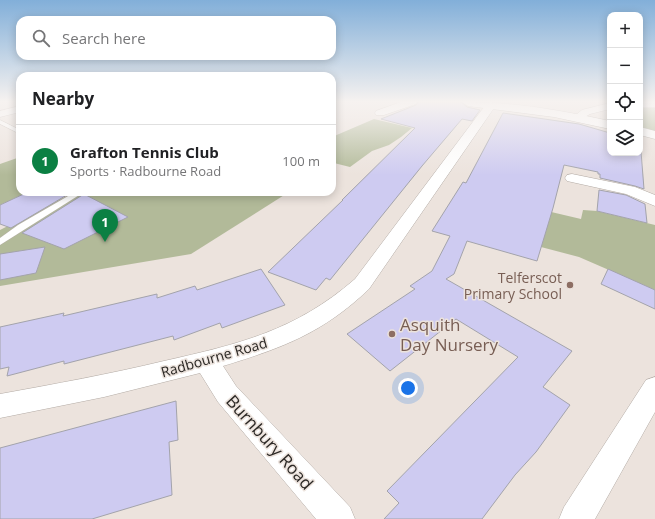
<!DOCTYPE html>
<html lang="en">
<head>
<meta charset="utf-8">
<style>
  body { margin:0; font-family:"Open Sans",sans-serif; background:#f6f6f6; color:#202124 }
  .controls { position:absolute; right:12px; top:12px; display:grid; overflow:hidden; border-radius:8px; box-shadow:0 2px 10px #0003 }
  .controls button { width:36px; height:36px; display:grid; place-items:center; padding:0; border:0; border-bottom:1px solid #e0e0e0; background:#fff; color:#202124; font:20px sans-serif }
  .you { position:absolute; left:408px; top:388px; width:14px; height:14px; margin:-10px; border:3px solid #fff; border-radius:50%; background:#1a73e8; box-shadow:0 0 0 6px #1a73e833 }
  .badge { display:grid; place-items:center; width:26px; height:26px; border-radius:50%; background:#0b8043; color:#fff; font-size:13px; font-weight:700 }
  .pin { position:absolute; translate:-50% -33px; filter:drop-shadow(0 1px 2px #0008) }
  .pin::after { content:''; position:absolute; top:21px; width:14px; height:12px; background:inherit; clip-path:polygon(0 0,100% 0,50% 100%) }
  .list { margin:0; padding:0; list-style:none }
  h2 { display:flex; justify-content:space-between; align-items:center; height:52px; margin:0; padding:0 16px; font-size:17px }
  h2 small { font-size:13px; font-weight:400; color:#757577 }
  .list li { display:grid; grid-template-columns:26px 1fr auto; gap:12px; align-items:center; box-sizing:border-box; height:72px; padding:0 16px; border-top:1px solid #e0e0e0 }
  .list b { display:block; font-size:15px; white-space:nowrap }
  .list p { margin:0; font-size:13px; white-space:nowrap; color:#757577 }
  .list em { font-size:13px; font-style:normal; color:#757577 }
  .icon { flex:none; width:22px; height:22px; fill:none; stroke:currentColor; stroke-width:2; stroke-linecap:round; stroke-linejoin:round }
  .map { position:relative; flex:none; width:655px; height:519px; overflow:hidden }
  .search { position:absolute; background:#fff; box-shadow:0 2px 10px #0003; left:16px; top:16px; width:320px; height:44px; display:flex; align-items:center; gap:10px; box-sizing:border-box; padding:0 14px; border-radius:12px; color:#757577; font-size:15px }
  .panel { position:absolute; background:#fff; box-shadow:0 2px 10px #0003; left:16px; top:72px; width:320px; height:124px; border-radius:12px }
  .map>svg:first-child { display:block }
</style>
</head>
<body>
<div class="map">
<svg width="655" height="519" viewBox="0 0 655 519">
  <rect width="100%" height="100%" fill="#ece3dd"/>
  <g fill="#b2ba99">
    <path d="M 640,108 L 655,108 L 655,131 L 640,128 Z"/>
    <path d="M 374,119 L 412,128 L 401,137 L 389,145 L 372,151 L 350,167 L 334,163 L 332,165 L 332,137 Z"/>
    <path d="M 20,157 L 20,192 L 28,192 L 0,205 L 0,164 Z"/>
    <path d="M 75,192 L 289,192 L 191,254 L 0,286 L 0,230 Z"/>
    <path d="M 583,210 L 597,211 L 655,225 L 655,290 L 579,257 L 541,247 L 547,211 L 581,219 Z"/>
  </g>
  <g fill="#cecbf1" stroke="#a3a3ab">
    <path d="M 418,102 L 461,102 L 467,107 L 480,110 L 472,121 L 462,119 L 422,166 L 330,280 L 326,278 L 316,290 L 268,272 L 343,200 L 342,200 L 415,128 L 381,119 L 416,105 Z"/>
    <path d="M 503,113 L 579,124 L 610,133 L 610,153 L 640,153 L 640,139 L 644,189 L 635,186 L 600,178 L 600,174 L 598,174 L 598,172 L 564,165 L 553,208 L 537,261 L 467,241 L 454,274 L 446,279 L 572,351 L 543,387 L 570,405 L 536,452 L 515,475 L 482,519 L 384,519 L 399,503 L 387,491 L 518,357 L 456,319 L 390,371 L 347,334 L 415,289 L 410,286 L 432,271 L 450,236 L 432,231 L 463,182 L 466,183 Z"/>
    <path d="M 599,190 L 626,195 L 645,204 L 647,223 L 597,211 Z"/>
    <path d="M 28,192 L 72,192 L 11,228 L 0,224 L 0,205 Z"/>
    <path d="M 84,194 L 128,217 L 64,249 L 22,233 Z"/>
    <path d="M 45,247 L 36,273 L 0,280 L 0,254 Z"/>
    <path d="M 261,269 L 285,305 L 222,328 L 220,323 L 174,340 L 173,336 L 64,364 L 64,361 L 7,376 L 9,367 L 0,369 L 0,327 L 64,313 L 63,316 L 157,294 L 157,298 L 195,286 L 197,290 Z"/>
    <path d="M 608,269 L 655,290 L 655,309 L 601,284 Z"/>
    <path d="M 176,401 L 178,440 L 169,442 L 172,495 L 92,519 L 0,519 L 0,448 Z"/>
  </g>
  <g fill="none" stroke-linecap="round" stroke-linejoin="round">
    <defs>
      <g id="lane">
        <path d="M 0,120 L 20,130 L 20,134 L 0,124 Z"/>
        <path d="M 75,192 L 84,192 L 0,245 L 0,238 L 18,225 Z"/>
      </g>
      <g id="street">
        <path d="M 401,102 L 417,102 L 416,104 L 384,115 L 376,115 L 375,113 L 376,111 Z"/>
        <path d="M 492,102 L 496,105 L 369,289 C 323,333 282,348 223,366 L 236,386 L 350,507 L 355,519 L 316,519 L 218,402 L 200,373 L 104,397 L 0,418 L 0,394 C 55,384 110,374 164,361 C 239,344 295,331 355,279 L 487,103 Z"/>
        <rect x="640" y="102" width="15" height="5"/>
        <path d="M 610,103 L 610,109 L 590,114 L 578,121 L 572,118 L 582,110 Z"/>
        <path d="M 20,106 L 20,112 L 0,117 L 0,111 Z"/>
        <path d="M 572,174 L 635,187 L 655,195 L 655,206 L 626,194 L 567,181 L 565,178 L 567,175 Z"/>
        <path d="M 655,377 L 655,412 L 595,519 L 559,519 L 564,507 L 646,380 Z"/>
      </g>
      <g id="secondary">
        <path d="M 462,102 C 515,102 559,110 610,121 L 610,129 L 554,117 L 468,106 Z"/>
        <path d="M 640,127 L 655,131 L 655,139 L 640,135 Z"/>
      </g>
    </defs>
    <use href="#lane" stroke="#b3aba5" stroke-width="1"/>
    <use href="#street" stroke="#b3aba5" stroke-width="1"/>
    <use href="#secondary" stroke="#b3aba5" stroke-width="1"/>
    <use href="#lane" fill="#fff" fill-rule="evenodd"/>
    <use href="#street" fill="#fff" fill-rule="evenodd"/>
    <use href="#secondary" fill="#fff" fill-rule="evenodd"/>
  </g>
  <linearGradient id="sky" x2="0" y2="1"><stop stop-color="#82afd9"/><stop offset="0.58" stop-color="#f6f2f0"/><stop offset="1" stop-color="#f6f2f0" stop-opacity="0"/></linearGradient>
  <rect width="655" height="175" fill="url(#sky)"/>
  <g fill="#8d6e63" stroke="#ece3dd" stroke-width="1.5">
    <circle cx="570" cy="285" r="4"/>
    <circle cx="392" cy="334" r="4"/>
  </g>
  <g text-anchor="middle" dominant-baseline="central" stroke-width="3" stroke-linejoin="round" paint-order="stroke">
    <g font-size="14" fill="#785e54" stroke="#ece3dd" text-anchor="end">
      <text x="562" y="277">Telferscot<tspan x="562" dy="16">Primary School</tspan></text>
    </g>
    <g font-size="14" fill="#2b2825" stroke="#ece3dd">
      <text transform="translate(214 357) rotate(-16)">Radbourne Road</text>
    </g>
    <g font-size="17" fill="#785e54" stroke="#ece3dd" text-anchor="start">
      <text x="400" y="324">Asquith<tspan x="400" dy="20">Day Nursery</tspan></text>
    </g>
    <g font-size="17" fill="#2b2825" stroke="#ece3dd">
      <text transform="translate(270 442) rotate(48)">Burnbury Road</text>
    </g>
  </g>
</svg>
<div class="controls">
<button>+</button>
<button>−</button>
<button><svg class="icon" aria-label="locate" viewBox="0 0 24 24"><circle cx="12" cy="12" r="6"/><path d="M12 2v4M12 18v4M2 12h4M18 12h4"/></svg></button>
<button><svg class="icon" aria-label="layers" viewBox="0 0 24 24"><path d="M12 4l9 5-9 5-9-5zM3 14l9 5 9-5"/></svg></button>
</div>
<div class="you"></div>
<div class="pin badge" style="left:105px;top:242px">1</div>
<div class="search"><svg class="icon" aria-label="search" viewBox="0 0 24 24"><circle cx="10" cy="10" r="6"/><path d="M15 15l6 6"/></svg>Search here</div>
<section class="panel">
<h2>Nearby<small></small></h2>
<ul class="list">
<li><span class="badge">1</span><div><b>Grafton Tennis Club</b><p>Sports · Radbourne Road</p></div><em>100 m</em></li>
</ul>
</section>
</div>
</body>
</html>
